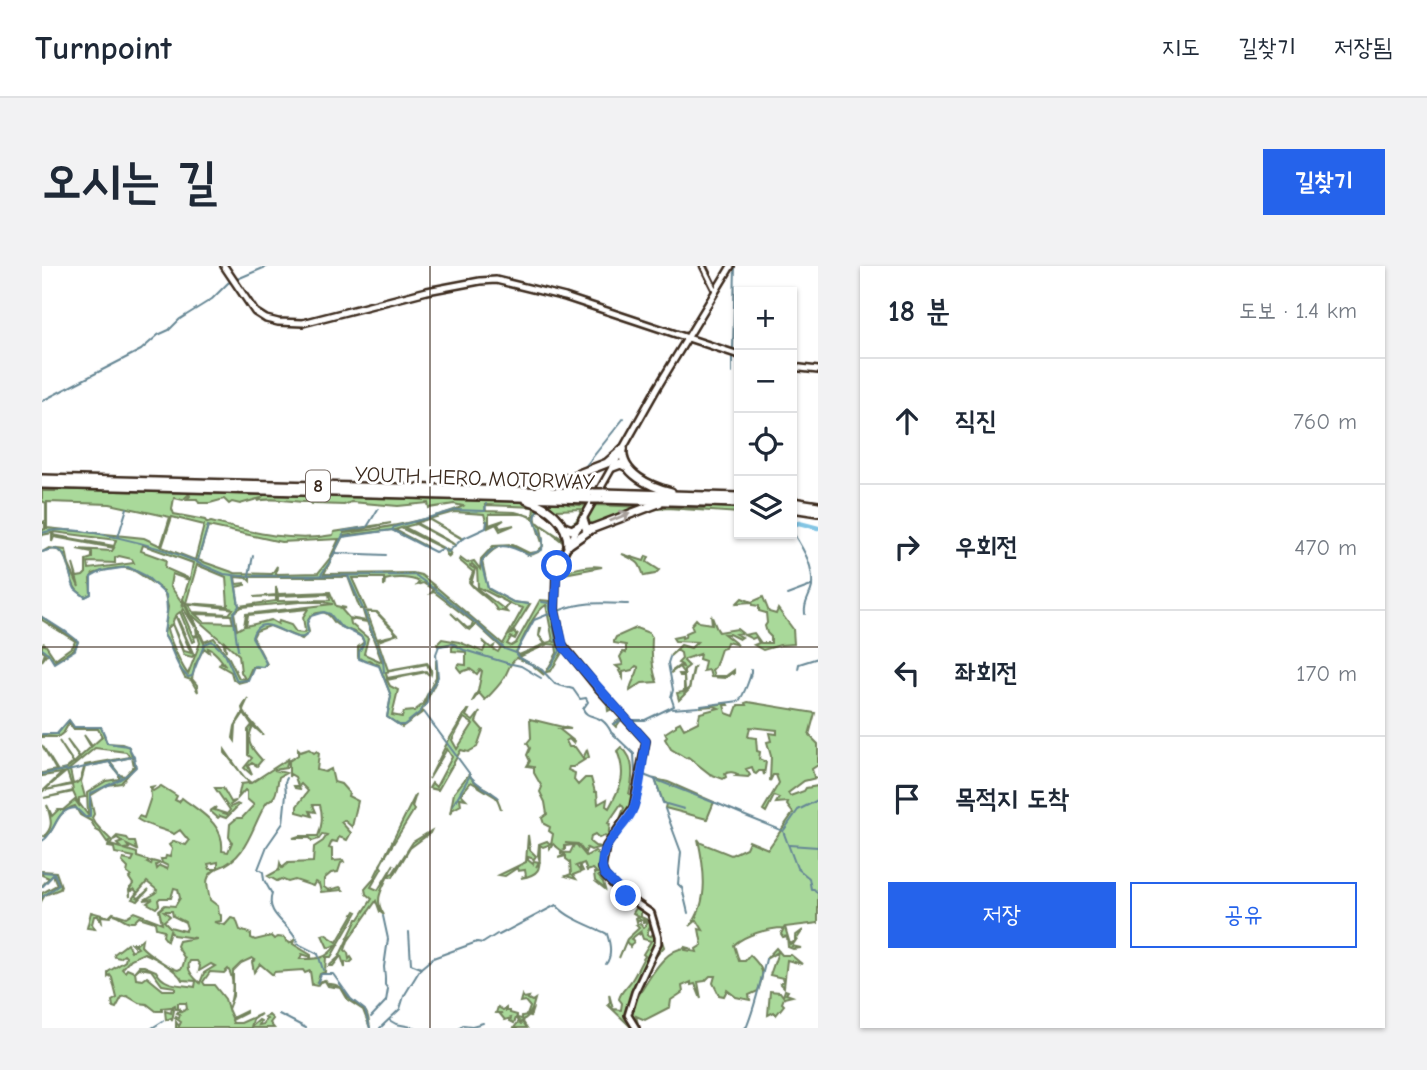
<!DOCTYPE html>
<html lang="ko">
<head>
<meta charset="utf-8">
<style>
  body { margin:0; font-family:"Comic Neue","Poor Story",sans-serif; background:#f2f2f3; color:#1f2937 }
  .controls { position:absolute; right:21px; top:21px; display:grid; overflow:hidden; border-radius:0px; box-shadow:0 2px 5px #0004 }
  .controls button { width:63px; height:63px; display:grid; place-items:center; padding:0; border:0; border-bottom:2px solid #e0e1e3; background:#fff; color:#1f2937; font:35px sans-serif }
  .stop { position:absolute; width:21px; height:21px; margin:-16px; border:5px solid #2563eb; border-radius:50%; background:#fff }
  .stop.end { background:#2563eb; border-color:#fff; box-shadow:0 2px 7px #0008 }
  .list { margin:0; padding:0; list-style:none }
  h2 { display:flex; justify-content:space-between; align-items:center; height:91px; margin:0; padding:0 28px; font-size:30px }
  h2 small { font-size:23px; font-weight:400; color:#747a83 }
  .list li { display:grid; grid-template-columns:46px 1fr auto; gap:21px; align-items:center; box-sizing:border-box; height:126px; padding:0 28px; border-top:2px solid #e0e1e3 }
  .list b { display:block; font-size:26px; white-space:nowrap }
  .list em { font-size:23px; font-style:normal; color:#747a83 }
  .actions { display:flex; gap:14px; padding:21px 28px }
  .actions a { flex:1; padding:16px 0; border:2px solid #2563eb; border-radius:0px; text-align:center; font-size:24px; color:#2563eb }
  .actions .main { background:#2563eb; color:#fff }
  .icon { flex:none; width:38px; height:38px; fill:none; stroke:currentColor; stroke-width:2; stroke-linecap:round; stroke-linejoin:round }
  .map { position:relative; flex:none; width:776px; height:762px; overflow:hidden; border-radius:0px }
  header { display:flex; align-items:center; gap:42px; box-sizing:border-box; height:98px; padding:0 35px; background:#fff; border-bottom:2px solid #e0e1e3 }
  header strong { font-size:33px }
  nav { display:flex; gap:38px; margin-inline-start:auto; font-size:24px }
  .intro { display:flex; align-items:center; justify-content:space-between; box-sizing:border-box; height:168px; padding:0 42px }
  h1 { margin:0; font-size:49px }
  .button { padding:18px 32px; border-radius:0px; background:#2563eb; color:#fff; font-size:24px; font-weight:700 }
  main { display:flex; gap:42px; padding:0 42px }
  aside { flex:1; background:#fff; border-radius:0px; box-shadow:0 2px 5px #0004 }
  .map>svg:first-child { display:block }
</style>
</head>
<body>
<header>
<strong>Turnpoint</strong>
<nav><a>지도</a><a>길찾기</a><a>저장됨</a></nav>
</header>
<div class="intro"><h1>오시는 길</h1><a class="button">길찾기</a></div>
<main>
<div class="map">
<svg width="776" height="762" viewBox="0 0 776 762">
  <rect width="100%" height="100%" fill="#fff"/>
  <filter id="ink" filterUnits="userSpaceOnUse"><feTurbulence type="fractalNoise" baseFrequency=".0143" numOctaves="2"/><feDisplacementMap in="SourceGraphic" scale="14" xChannelSelector="R" yChannelSelector="G"/><feConvolveMatrix kernelMatrix="1 2 1 2 8 2 1 2 1" color-interpolation-filters="sRGB"/></filter>
  <g filter="url(#ink)">
    <g fill="#a9d99a" stroke="#72825c" stroke-width="2" fill-rule="evenodd">
      <path d="M 0,223 L 485,236 C 504,244 520,255 525,276 L 514,270 L 525,279 C 510,309 511,337 517,370 L 513,376 L 517,375 L 567,437 L 567,441 L 570,439 L 581,451 L 574,461 L 571,458 L 580,452 L 572,442 L 566,445 L 565,436 L 521,385 L 509,405 L 504,406 L 515,387 L 514,379 L 506,378 L 477,391 C 485,398 498,399 502,409 L 489,398 L 475,392 C 467,397 467,404 462,412 C 457,420 450,427 443,434 L 437,427 L 430,436 L 436,425 L 440,405 L 438,404 L 435,408 L 428,403 L 419,406 L 415,401 L 416,398 L 424,399 L 424,386 L 410,385 L 410,381 L 414,379 L 411,377 L 396,380 L 395,378 L 400,373 L 417,376 L 441,386 L 444,379 L 440,374 L 449,382 L 452,380 L 451,383 L 456,386 L 459,381 L 434,358 L 428,364 L 425,363 L 409,347 L 425,362 L 429,361 L 431,356 L 392,326 L 389,327 L 394,321 L 461,378 L 481,342 L 467,338 L 463,344 L 465,346 L 455,344 C 450,333 434,327 427,316 L 431,306 L 417,294 L 418,292 L 425,297 L 432,295 L 438,303 L 439,293 L 451,280 L 471,279 L 487,287 L 495,286 L 501,280 L 493,255 L 522,274 L 519,262 L 498,242 L 493,249 L 494,254 L 482,248 L 447,248 L 447,259 L 462,254 L 456,258 L 458,262 L 472,259 L 458,265 L 454,258 L 446,262 L 446,255 L 444,255 L 442,248 L 412,246 L 387,253 L 418,271 L 420,273 L 386,253 L 374,257 L 409,276 L 413,279 L 374,258 L 362,261 L 407,285 L 409,289 L 406,292 L 407,289 L 405,289 L 402,283 L 359,262 L 353,264 L 385,281 L 350,264 L 301,270 L 282,308 L 371,307 L 379,309 L 393,320 L 390,323 L 381,317 L 375,319 L 377,316 C 369,311 352,311 343,314 L 342,321 L 342,312 L 310,312 L 324,343 L 318,343 L 306,311 L 208,311 L 208,315 L 205,312 L 193,311 L 194,318 L 203,317 L 203,319 L 194,321 L 197,340 L 234,335 L 234,330 L 212,331 L 234,329 L 234,321 L 236,328 L 288,326 L 294,340 L 304,342 L 299,343 L 307,352 L 324,355 L 321,345 L 335,346 L 356,368 L 336,375 L 346,404 L 385,397 C 388,400 390,404 389,408 L 385,398 L 344,406 L 345,412 L 384,405 L 387,409 L 384,406 L 345,414 L 348,420 L 356,424 L 350,449 L 360,451 L 362,446 L 372,445 L 380,439 L 394,411 L 394,394 L 395,413 L 380,444 L 381,446 L 360,461 L 345,451 L 349,430 L 337,399 L 327,394 L 322,395 L 316,391 L 316,381 L 322,376 C 317,363 302,365 293,357 C 290,354 289,350 285,348 C 280,345 274,347 268,350 L 265,357 L 267,366 L 260,373 L 228,360 L 214,365 L 211,371 L 225,398 L 222,401 L 210,401 L 204,415 L 196,417 L 191,413 L 189,406 L 177,399 L 179,396 L 184,400 C 177,392 175,386 166,382 L 167,386 L 162,382 L 153,399 L 150,413 L 155,419 L 156,426 L 149,414 L 143,412 C 135,398 132,383 122,369 L 126,341 L 122,325 C 90,305 92,294 51,308 L 48,313 L 49,328 L 43,331 C 40,328 36,326 34,323 C 23,307 30,274 0,286 L 7,282 L 24,284 L 27,299 L 37,321 L 31,298 L 35,311 L 41,310 L 44,307 L 44,294 L 50,292 L 50,286 L 35,283 L 70,285 L 72,282 L 12,271 L 10,276 L 10,267 L 0,269 L 0,264 L 3,263 L 3,257 L 0,257 L 4,254 L 4,237 L 0,235 L 0,225 L 14,225 ZM 147,228 L 148,230 L 145,233 L 155,233 L 157,237 L 168,237 L 182,233 L 187,238 L 190,236 L 198,238 L 219,232 L 216,235 C 231,230 252,237 268,236 L 270,238 L 302,239 L 309,236 L 356,240 L 386,237 L 387,242 L 412,238 L 421,240 C 399,252 329,265 301,267 L 349,257 L 292,266 L 291,269 C 250,277 209,266 169,256 L 165,257 L 163,254 L 132,248 L 130,243 L 132,232 L 141,234 ZM 5,236 L 68,238 L 128,251 L 119,280 L 102,272 L 5,262 ZM 443,239 L 444,239 L 492,241 L 491,251 L 473,246 L 444,245 ZM 130,251 L 162,259 L 153,294 L 120,281 ZM 498,258 L 523,278 L 511,299 L 513,300 L 511,344 L 508,335 L 498,334 L 474,377 L 469,380 L 465,378 L 469,371 L 473,373 L 476,367 L 474,369 L 473,366 L 469,368 L 488,338 L 471,336 L 446,323 L 440,295 C 457,276 464,275 486,289 C 507,287 501,272 498,258 ZM 166,260 L 239,276 L 297,273 L 288,292 L 276,307 L 234,308 L 235,300 L 230,308 L 193,307 L 156,294 ZM 12,266 L 74,274 L 72,280 L 11,269 ZM 101,279 L 151,297 L 148,313 L 123,302 L 124,294 L 99,285 ZM 77,290 L 90,293 L 92,297 L 47,303 L 46,296 L 73,297 L 73,292 ZM 430,298 L 435,303 L 436,321 L 467,337 L 462,343 L 429,318 L 433,303 L 428,300 ZM 155,299 L 184,311 L 186,340 L 144,337 ZM 130,308 L 147,314 L 140,336 L 128,320 ZM 287,328 L 288,334 L 236,335 L 236,330 ZM 142,335 L 163,379 L 154,362 L 155,369 L 151,370 L 140,345 L 141,342 L 153,361 L 143,339 L 140,340 ZM 258,336 L 281,336 L 291,338 L 204,348 L 202,360 L 195,364 L 192,346 L 200,341 ZM 146,338 L 186,342 L 191,343 L 187,348 L 151,346 ZM 504,339 L 511,375 L 504,377 L 497,370 L 499,362 L 498,362 L 497,370 L 503,378 L 477,389 L 474,386 C 482,372 491,347 504,339 ZM 266,343 L 261,351 L 263,365 L 261,367 L 254,366 L 249,359 L 237,355 L 236,358 L 229,354 L 204,360 L 206,349 ZM 138,346 L 150,376 L 153,375 L 152,371 L 156,370 L 158,377 L 146,408 C 140,402 126,369 125,363 L 130,358 L 142,389 L 150,391 L 152,389 L 134,349 ZM 325,346 L 334,346 L 353,366 L 353,369 L 335,373 ZM 153,348 L 189,349 L 191,357 L 162,356 ZM 150,349 L 181,376 L 184,385 L 183,376 L 197,389 L 199,406 L 203,413 L 197,412 L 187,392 L 172,372 L 162,376 ZM 133,350 L 134,351 L 149,387 L 142,385 L 130,358 ZM 308,353 L 325,356 L 340,396 L 322,388 L 326,372 L 309,358 Z"/>
      <path d="M 495,236 L 607,239 L 525,238 L 548,240 L 535,261 L 529,263 ZM 540,243 L 534,255 L 527,260 L 521,258 L 512,247 L 514,244 Z"/>
      <path d="M 552,239 L 603,241 L 548,262 L 542,256 Z"/>
      <path d="M 621,239 L 697,242 L 697,247 L 626,242 L 607,244 L 591,249 L 553,264 L 533,276 L 517,302 L 516,313 C 523,302 548,299 560,301 L 522,308 L 515,315 C 510,279 551,264 579,252 C 589,248 599,242 610,241 C 628,240 646,243 664,242 L 615,240 Z"/>
      <path d="M 580,288 L 602,295 L 604,290 L 607,291 L 605,296 L 617,304 L 613,308 L 602,310 C 596,293 596,297 580,288 Z"/>
      <path d="M 721,331 L 727,346 L 734,348 L 736,343 L 751,363 L 752,378 L 738,379 L 721,384 L 712,379 L 717,377 L 714,371 L 710,373 L 702,369 L 712,367 L 719,377 L 729,377 L 729,371 L 725,367 L 723,360 L 725,357 L 724,347 L 717,345 L 717,340 L 711,339 L 710,336 L 695,337 L 700,332 L 710,336 Z"/>
      <path d="M 669,349 C 672,354 672,360 677,366 L 695,363 L 700,367 L 694,368 L 700,371 L 697,373 L 687,368 L 682,368 L 696,379 L 685,376 L 683,382 L 679,383 L 673,401 L 670,404 L 672,410 L 684,410 L 692,404 L 692,408 L 690,407 L 683,412 L 669,411 L 667,404 L 661,405 L 663,395 L 657,393 L 658,388 L 643,393 L 642,395 L 647,400 L 642,404 L 642,426 L 647,422 L 651,403 L 652,402 L 647,424 L 637,434 L 635,427 L 641,426 L 643,422 L 642,410 L 638,410 L 637,408 L 642,408 L 637,401 L 630,406 L 630,405 L 637,400 L 641,401 L 640,399 L 636,397 L 640,393 L 639,387 L 635,384 L 628,390 L 639,379 L 649,382 L 655,376 L 633,375 L 631,372 L 640,370 L 640,372 L 643,371 L 644,367 L 651,364 L 649,359 L 654,353 L 657,356 L 670,358 Z"/>
      <path d="M 0,351 L 36,376 L 32,383 L 12,396 L 6,387 L 0,395 L 3,387 L 0,385 L 0,379 L 3,379 L 1,377 L 3,378 L 13,393 L 31,380 L 33,375 L 0,354 Z"/>
      <path d="M 594,362 L 607,367 L 610,371 C 609,384 610,404 615,416 L 600,417 L 588,425 C 588,416 597,408 596,401 L 594,400 L 590,404 L 581,406 L 581,412 L 577,405 L 579,404 L 574,400 L 581,399 L 578,391 L 581,386 L 584,387 L 584,379 L 572,377 L 572,375 L 574,371 Z"/>
      <path d="M 206,432 C 205,436 202,440 201,444 C 201,447 218,465 221,469 L 211,460 C 203,476 209,482 220,494 L 215,500 L 210,497 L 206,500 L 210,509 L 202,502 L 210,492 L 206,489 L 206,464 L 210,459 L 202,447 L 194,459 L 193,475 L 191,472 L 193,460 L 201,446 L 200,442 Z"/>
      <path d="M 706,436 L 773,447 L 767,469 L 776,478 L 776,499 L 770,503 L 772,511 L 774,512 L 762,515 L 746,527 L 748,530 L 762,525 L 764,522 L 776,520 L 776,657 L 743,661 L 748,678 L 753,675 L 753,670 L 761,664 L 750,680 L 759,682 L 751,683 L 746,681 L 745,670 L 741,671 L 739,668 L 742,662 C 727,662 702,669 692,679 L 697,695 L 703,695 L 708,689 C 722,703 723,706 716,725 L 707,729 L 708,734 L 694,731 L 685,724 L 682,730 L 677,729 L 671,717 L 673,710 L 668,710 L 663,715 L 656,716 L 659,733 L 653,718 L 649,719 L 649,716 L 640,720 L 641,726 L 629,734 L 628,741 L 603,754 L 594,750 L 597,762 L 595,762 L 588,749 L 595,725 L 617,677 L 612,650 L 622,681 L 612,692 L 593,735 C 604,719 624,675 650,683 L 643,681 L 643,684 L 655,686 L 654,683 L 660,679 L 657,663 L 661,664 L 655,654 L 648,660 C 668,636 662,601 656,573 L 659,577 L 689,589 L 704,582 L 707,575 L 726,583 L 751,547 L 745,539 L 746,536 L 734,537 L 737,532 L 732,530 L 724,546 L 721,544 L 737,517 L 734,509 L 731,509 L 728,515 L 729,490 L 725,476 L 729,475 L 727,467 L 735,468 L 735,464 L 708,461 L 706,471 L 714,472 L 715,485 L 718,486 L 717,493 L 724,496 L 722,509 L 721,505 L 717,505 L 714,508 L 712,507 L 710,501 L 704,503 L 708,509 L 706,511 L 694,510 L 696,509 C 694,506 686,505 683,508 L 684,511 L 681,513 L 668,508 L 646,491 L 644,492 L 629,483 L 623,473 L 625,471 L 623,467 L 634,460 L 634,458 L 638,456 L 642,463 L 656,456 L 658,447 L 677,442 L 672,440 L 658,441 L 685,437 L 686,439 L 682,439 L 684,447 L 692,450 L 696,439 L 704,439 L 703,437 Z"/>
      <path d="M 425,444 L 427,444 L 424,450 L 431,455 L 438,446 L 434,456 L 441,464 L 435,481 L 426,486 L 419,484 L 396,524 L 387,522 L 390,517 L 394,521 L 410,491 L 405,483 L 387,513 L 405,477 ZM 422,452 L 431,458 L 415,483 L 410,474 Z"/>
      <path d="M 488,453 L 529,463 L 517,463 L 532,475 L 531,477 L 527,473 L 524,475 L 527,481 L 533,481 L 541,492 L 545,484 L 547,491 L 531,501 L 527,501 L 526,504 L 533,507 L 532,514 L 536,519 L 543,512 L 549,512 L 553,526 L 555,526 L 556,538 L 565,533 L 564,540 L 567,542 C 579,520 585,509 575,485 L 579,481 C 594,492 591,513 587,528 L 592,530 L 591,538 L 579,556 L 578,553 L 582,542 L 579,538 L 566,557 L 568,558 L 566,571 L 561,570 L 557,572 L 553,568 L 549,570 L 548,576 L 553,580 L 559,581 L 549,584 L 545,582 L 543,587 L 536,578 L 523,577 L 535,579 L 544,590 L 553,585 L 559,591 L 562,581 L 559,602 L 568,618 L 559,608 L 556,610 L 561,616 L 563,623 L 553,615 L 552,607 L 555,607 L 551,603 L 545,605 L 542,597 L 534,600 L 538,605 L 538,599 L 541,605 L 531,609 L 534,613 L 524,610 L 529,608 L 528,596 L 524,593 L 524,590 L 516,592 L 523,589 L 523,587 L 519,588 L 519,586 L 528,587 L 532,579 L 523,580 L 523,584 L 520,585 L 511,578 L 508,583 L 506,579 L 501,581 L 498,579 C 497,600 502,608 479,612 L 484,610 L 483,604 L 476,605 L 475,602 L 463,610 L 457,609 L 484,596 L 486,569 L 488,584 L 494,590 L 492,593 L 486,591 L 486,594 L 491,598 L 492,595 L 497,596 L 494,601 L 498,596 L 496,589 L 497,578 L 505,575 L 509,579 L 511,568 L 507,565 L 508,561 L 502,558 L 500,552 L 505,548 L 503,536 L 498,526 L 500,521 L 492,507 L 492,501 L 485,500 L 488,495 L 485,489 L 488,482 L 485,477 L 489,472 Z"/>
      <path d="M 27,454 L 32,461 L 59,461 L 65,477 L 80,478 L 87,481 L 93,501 L 79,517 L 66,519 L 48,530 L 52,548 L 50,552 C 54,561 64,568 70,575 L 68,579 L 79,582 L 75,578 L 81,576 L 75,572 L 71,574 L 75,570 L 85,572 L 88,576 L 93,576 L 95,584 L 85,579 L 87,582 L 82,583 L 95,587 L 95,591 L 108,595 L 105,597 L 109,599 L 110,595 L 118,597 L 114,599 L 115,603 L 118,600 L 125,603 L 126,600 L 120,597 L 119,593 L 123,593 L 124,590 L 128,591 L 130,583 L 127,579 L 132,575 L 144,579 L 147,575 L 138,564 L 132,568 C 119,562 107,561 95,553 L 97,550 L 102,552 L 109,531 L 108,521 L 113,520 L 109,523 L 111,525 L 119,520 L 135,530 L 133,534 L 137,536 L 140,532 C 158,546 183,558 180,585 L 186,586 L 190,576 L 187,571 L 188,558 L 195,552 L 200,552 L 212,539 L 205,533 L 205,526 L 203,524 L 196,532 L 199,518 L 207,517 L 183,487 L 183,484 L 201,510 L 209,517 L 246,493 L 244,502 L 232,504 L 244,507 L 237,511 C 235,517 236,527 231,532 C 224,540 229,530 223,539 C 209,563 205,592 176,602 L 176,596 L 166,598 L 168,603 L 175,603 C 160,611 166,621 168,634 L 176,640 L 177,648 L 179,649 L 179,655 L 172,656 L 183,659 L 189,652 L 194,653 L 198,664 L 209,668 L 209,672 L 213,674 L 229,670 L 232,673 L 236,671 L 243,672 L 244,675 L 248,677 L 252,674 L 251,678 L 269,689 L 269,691 L 260,688 L 258,693 C 275,693 284,694 294,679 L 286,682 L 280,669 L 283,668 L 295,676 L 313,645 L 315,646 L 289,691 L 284,691 L 283,706 L 278,708 L 275,716 L 283,714 L 286,718 C 300,717 302,727 311,736 C 315,740 320,741 324,746 C 327,751 327,757 328,762 L 321,744 L 306,734 L 299,722 L 286,720 L 283,715 L 278,716 L 275,720 L 270,719 L 268,705 L 263,707 L 261,704 L 232,706 L 231,709 L 218,698 L 212,706 L 210,696 L 213,694 L 210,692 L 199,697 L 191,705 L 191,730 L 186,743 L 190,752 L 204,745 L 204,747 L 190,754 L 191,757 L 199,757 L 219,748 L 211,754 L 209,761 L 217,754 L 219,755 L 217,759 L 222,758 L 223,754 L 225,753 L 223,751 L 227,749 L 231,753 L 228,757 L 232,762 L 134,762 L 134,756 L 137,760 L 139,756 L 133,752 L 134,750 L 137,752 L 138,748 L 135,747 L 138,743 L 139,746 L 145,743 L 144,737 L 136,737 L 136,743 L 134,743 L 133,739 L 131,740 L 132,744 L 130,755 L 129,752 L 124,754 L 123,745 L 129,747 L 130,741 L 120,742 L 120,745 L 114,745 L 105,738 L 97,737 L 85,730 L 80,731 L 74,742 L 71,741 L 70,735 L 75,732 L 70,712 L 68,709 L 66,711 L 66,706 L 83,695 L 84,691 L 82,689 L 78,692 L 73,691 L 72,688 L 85,678 L 89,685 L 96,682 L 94,680 L 95,677 L 92,680 L 89,677 L 96,677 L 100,673 L 99,680 C 104,686 127,702 136,704 L 140,702 L 143,693 L 135,680 L 137,675 L 153,672 L 131,669 L 128,664 L 125,675 L 121,670 L 122,664 L 114,662 L 113,656 L 97,651 L 92,656 C 83,657 80,650 71,648 L 68,651 L 59,650 L 60,658 L 56,650 L 52,650 L 50,658 L 53,663 L 45,662 L 49,646 L 67,651 L 71,647 L 84,651 L 92,646 L 120,657 L 117,644 L 123,639 L 133,640 L 138,632 L 136,623 L 132,622 L 129,632 L 118,632 L 116,634 L 117,639 L 114,642 L 105,637 L 111,633 L 102,634 L 114,627 L 115,624 L 105,616 L 93,630 L 97,632 L 107,623 L 96,635 L 90,633 L 95,626 L 92,623 L 90,625 L 88,623 L 88,631 L 87,624 L 91,618 L 87,612 L 89,610 L 85,607 L 86,602 L 80,596 L 81,593 L 90,595 L 92,591 L 73,587 L 72,582 L 66,581 L 67,575 L 65,576 L 58,566 L 54,564 L 49,555 L 38,549 L 33,540 C 12,547 17,559 4,571 L 2,570 C 13,560 8,552 5,539 L 10,550 L 16,544 L 21,544 L 33,534 L 38,541 L 31,526 L 2,532 L 31,525 L 30,519 L 4,524 L 29,518 L 25,506 L 28,504 L 31,518 C 40,517 40,507 43,499 L 88,491 L 84,486 L 53,482 L 0,526 L 20,507 L 0,510 L 0,507 L 14,504 L 0,479 L 16,505 L 24,503 L 31,497 L 17,475 L 32,497 L 37,492 L 25,474 L 38,491 L 49,481 L 42,469 L 50,480 L 60,471 L 56,463 L 31,463 L 27,457 L 22,466 L 16,471 L 0,471 L 0,469 L 15,468 ZM 90,491 L 92,500 L 83,510 L 78,509 L 68,496 ZM 67,496 L 77,509 L 77,513 L 64,515 L 45,527 L 46,549 L 37,537 L 37,532 L 43,531 L 39,516 L 43,501 ZM 122,645 L 130,645 L 131,650 L 143,656 L 145,662 L 143,665 L 128,661 L 122,655 L 128,650 ZM 102,687 C 113,691 137,706 140,714 L 154,715 L 153,721 C 138,718 122,721 114,705 L 102,700 L 97,700 L 92,706 L 85,703 L 83,706 L 80,703 L 89,693 ZM 155,695 L 158,700 L 157,705 L 169,698 L 173,700 L 162,707 L 158,717 C 152,712 143,703 148,695 ZM 97,702 L 109,704 L 120,719 L 133,721 L 133,724 L 121,724 L 105,711 L 101,714 L 94,713 L 93,706 ZM 186,703 C 193,713 191,731 186,743 L 183,733 L 172,719 L 163,719 L 161,716 L 168,706 L 182,707 Z"/>
      <path d="M 256,483 L 258,486 L 267,483 L 272,487 L 275,485 L 277,487 L 275,504 L 283,506 L 289,503 L 292,516 L 299,518 L 307,527 L 306,530 L 316,535 L 310,561 L 302,554 L 299,556 L 309,567 L 305,574 L 297,571 L 295,576 L 290,575 L 287,582 L 290,583 L 290,595 L 301,594 L 302,596 L 299,597 L 296,606 L 289,607 L 282,613 L 282,621 L 286,624 L 298,621 L 301,624 L 279,626 L 277,618 L 273,616 L 271,620 L 253,614 L 246,616 L 239,613 L 235,615 L 226,610 L 237,604 L 238,597 L 240,602 L 246,597 L 271,596 L 272,581 L 281,575 L 285,569 L 280,568 L 277,573 L 270,575 L 268,572 L 251,572 L 257,570 L 276,570 C 280,560 281,549 278,539 L 271,539 L 274,546 L 268,545 L 270,550 L 255,546 L 255,540 L 266,525 L 259,518 L 257,520 L 258,523 L 253,522 L 252,520 L 256,520 L 253,511 L 248,508 L 247,511 L 247,495 L 256,489 Z"/>
      <path d="M 427,508 C 436,526 452,517 459,543 L 455,532 L 429,516 L 419,528 L 424,533 L 418,532 L 419,539 L 410,544 L 408,548 L 412,527 Z"/>
      <path d="M 613,513 L 626,516 L 672,536 L 665,553 L 623,542 L 624,538 L 621,536 Z"/>
      <path d="M 173,522 L 181,522 L 189,536 L 194,535 L 188,539 L 189,541 L 195,538 L 197,539 L 184,552 L 178,550 L 176,552 L 168,545 L 174,541 L 172,544 L 185,548 L 188,544 Z"/>
      <path d="M 374,528 L 370,541 L 372,544 L 338,599 L 340,602 L 329,621 L 336,624 L 352,598 L 346,609 L 351,607 L 371,576 L 389,565 L 388,567 L 368,582 L 351,611 L 346,610 C 339,625 332,634 342,649 L 338,646 L 334,635 L 306,675 L 303,684 L 306,687 L 307,693 L 309,691 L 311,694 L 308,697 L 303,696 L 303,702 L 299,690 L 291,700 L 287,700 L 297,691 L 315,653 L 317,653 L 330,633 L 324,628 L 323,623 L 331,614 Z"/>
      <path d="M 0,605 L 14,606 L 19,620 L 18,623 L 3,629 L 0,634 L 0,627 L 15,619 L 11,609 L 0,620 L 7,612 L 0,609 Z"/>
      <path d="M 594,642 L 599,645 L 599,651 L 610,656 L 608,660 L 609,663 L 607,662 L 605,669 L 609,670 L 613,665 L 615,675 L 585,748 L 585,752 L 594,762 L 590,762 L 566,739 L 568,737 L 567,728 L 571,743 L 579,744 L 580,737 L 577,733 C 579,724 587,720 591,712 C 595,706 598,697 603,690 L 601,688 L 609,675 L 601,673 L 599,667 L 597,669 L 598,666 L 589,673 L 592,675 L 588,681 L 584,675 L 577,692 L 585,673 L 597,662 L 594,659 L 598,657 L 601,662 L 606,657 L 600,656 L 605,656 L 604,654 L 596,654 L 595,656 L 594,652 L 597,651 L 591,647 Z"/>
      <path d="M 734,682 L 740,689 L 749,689 L 760,698 L 745,694 L 742,721 L 738,717 L 742,715 L 741,712 L 728,709 L 736,686 L 724,693 Z"/>
      <path d="M 743,724 L 746,725 L 744,728 L 750,730 L 742,732 L 740,737 L 742,739 L 734,749 L 732,746 L 726,749 L 728,725 L 738,726 L 741,730 Z"/>
      <path d="M 480,729 L 482,732 L 487,731 L 486,733 L 490,735 L 493,733 L 488,751 L 491,742 L 486,750 L 478,757 L 479,758 L 482,754 L 481,756 L 485,762 L 472,762 L 477,755 L 474,752 L 472,757 L 468,755 L 469,752 L 463,754 L 458,748 L 460,747 L 454,747 L 456,741 L 461,744 L 464,742 L 464,745 L 468,745 L 468,747 L 475,749 L 475,752 L 480,753 L 480,750 L 485,749 L 488,741 L 483,735 L 478,736 Z"/>
    </g>
    <g fill="none" stroke-linecap="round" stroke-linejoin="round">
      <g stroke="#668795" stroke-width="2">
        <path d="M 691,85 L 693,0"/>
        <path d="M 690,107 L 690,90"/>
        <path d="M 0,135 L 99,84 L 116,69 L 127,64 L 138,53 L 170,33 L 186,17 L 226,0"/>
        <path d="M 542,202 L 582,152"/>
        <path d="M 497,219 L 520,210"/>
        <path d="M 413,244 L 443,245 L 444,238"/>
        <path d="M 493,253 L 496,241"/>
        <path d="M 350,264 L 393,286 L 401,283 L 406,286 L 420,273 L 444,262 L 445,255"/>
        <path d="M 301,265 L 325,261 L 336,243"/>
        <path d="M 750,265 C 761,283 772,299 770,321 C 768,331 761,337 763,348"/>
        <path d="M 0,267 C 31,255 121,282 153,295"/>
        <path d="M 76,271 L 85,242"/>
        <path d="M 301,271 L 350,264 L 352,261 L 411,245"/>
        <path d="M 0,286 C 30,273 24,307 33,323 C 34,324 42,330 43,331 L 49,328 L 49,311 L 60,305 L 86,301 L 104,310 L 124,329 L 125,345 L 122,367"/>
        <path d="M 293,287 L 344,289"/>
        <path d="M 154,296 L 182,308 L 199,310 L 373,309 L 391,322"/>
        <path d="M 155,296 L 166,260"/>
        <path d="M 207,309 L 211,290"/>
        <path d="M 192,310 L 197,340 L 191,348 L 196,384"/>
        <path d="M 278,310 L 287,297 L 301,269"/>
        <path d="M 306,310 L 321,343"/>
        <path d="M 392,323 L 432,355 L 463,383 L 474,387 L 477,391"/>
        <path d="M 745,329 L 769,320"/>
        <path d="M 500,336 L 507,337 L 514,375"/>
        <path d="M 486,338 L 471,336 L 446,322 L 439,297 C 452,274 467,278 486,289 L 500,284 L 501,274 L 493,255"/>
        <path d="M 322,345 L 341,394 L 342,406"/>
        <path d="M 516,345 C 542,335 559,337 586,338"/>
        <path d="M 0,351 L 22,365"/>
        <path d="M 298,360 L 320,371 L 322,377 L 317,386 L 317,393 L 337,400 L 349,430 L 345,451 L 357,459 L 362,459 L 377,447 L 385,437 L 386,428 L 396,411 L 394,388 L 397,380 L 411,378 L 422,384 L 468,398"/>
        <path d="M 122,369 C 131,382 133,401 146,411 L 150,410 L 162,379"/>
        <path d="M 163,378 L 170,375 L 183,388 L 195,415 L 206,414 L 212,400"/>
        <path d="M 0,383 L 6,387 L 12,397 L 33,384 L 36,375 L 23,365"/>
        <path d="M 475,385 L 492,354 L 507,348"/>
        <path d="M 478,392 L 500,404 L 513,418 L 531,423 L 538,433 L 544,432 L 546,436 L 541,443 C 546,455 559,445 569,466"/>
        <path d="M 470,398 L 479,400 L 499,412"/>
        <path d="M 214,400 L 221,401 L 224,397 L 210,371 C 218,345 242,369 255,371 C 261,372 262,371 266,368 L 265,357 L 269,350 L 282,346 L 288,348 L 297,359"/>
        <path d="M 507,403 L 518,385 L 515,376"/>
        <path d="M 756,403 L 757,398 L 776,392"/>
        <path d="M 659,440 L 697,435 C 701,430 710,409 709,404"/>
        <path d="M 644,442 L 657,441"/>
        <path d="M 630,443 L 643,442"/>
        <path d="M 382,446 L 427,507"/>
        <path d="M 587,454 L 603,454 L 632,440 L 629,431 L 631,424 L 626,397 L 628,391"/>
        <path d="M 571,458 L 580,454"/>
        <path d="M 570,467 L 592,488 L 593,506 L 596,507"/>
        <path d="M 0,468 L 15,468 L 27,454 L 32,461 L 59,461 L 63,470"/>
        <path d="M 67,496 L 79,511"/>
        <path d="M 25,505 L 90,491"/>
        <path d="M 0,508 L 24,504"/>
        <path d="M 427,508 C 432,518 448,525 456,531"/>
        <path d="M 599,508 L 673,537"/>
        <path d="M 245,512 L 243,516 L 244,528 L 241,557 L 225,580 L 216,603 L 221,606 L 222,614 L 230,628 C 222,650 251,659 256,678 L 276,688 L 281,704"/>
        <path d="M 613,513 L 621,537 L 642,543"/>
        <path d="M 674,537 L 700,548"/>
        <path d="M 411,539 L 427,511"/>
        <path d="M 623,543 L 639,586 L 636,618 L 640,622 L 646,647"/>
        <path d="M 701,549 L 741,565 L 755,602 L 767,612 L 769,623 L 772,623 L 776,628"/>
        <path d="M 742,564 L 756,544 L 776,534"/>
        <path d="M 4,572 C 15,560 15,543 34,542 L 43,551 L 48,551 L 48,528 C 64,519 81,515 94,501 L 92,491 L 86,480 L 65,477 L 63,472"/>
        <path d="M 0,575 L 3,573"/>
        <path d="M 747,579 L 776,581"/>
        <path d="M 0,606 L 12,607 L 17,619 L 0,631"/>
        <path d="M 0,621 L 11,609"/>
        <path d="M 341,650 L 346,673 L 342,701 L 343,711"/>
        <path d="M 367,666 L 369,698 L 379,702"/>
        <path d="M 457,669 L 514,639 C 528,654 548,659 565,668 C 568,677 571,689 564,698"/>
        <path d="M 275,717 L 279,708 L 291,708 L 309,733 L 323,744 L 328,762"/>
        <path d="M 237,748 L 264,762"/>
        <path d="M 329,751 L 344,735 L 346,723 L 343,719 L 343,712"/>
        <path d="M 347,754 L 354,758 L 375,762"/>
        <path d="M 110,762 L 121,755"/>
        <path d="M 338,762 L 358,743 L 362,730 L 379,702 L 391,692 L 435,676 L 441,677 L 455,668"/>
        <path d="M 418,762 L 421,759 L 430,760 L 441,757"/>
        <path d="M 703,762 L 705,760 C 714,737 719,715 724,693"/>
      </g>
      <path stroke="#83c5e4" stroke-width="4.5" d="M 750,259 L 757,257 L 776,262"/>
      <defs>
        <path id="tertiary" d="M 661,0 L 673,24"/>
        <path id="secondary" d="M 526,279 L 514,304 L 513,344 L 520,378 L 554,420 L 604,475 L 591,541 L 564,580 L 560,602 L 563,610 L 577,625 L 609,647 L 616,671 L 616,677 L 593,726 L 586,749 L 594,762"/>
        <g id="primary">
          <path d="M 182,0 L 213,46 L 224,53 L 236,56 L 261,57 L 385,25 L 438,15 L 454,14 L 523,31 L 697,89"/>
          <path d="M 750,101 L 776,104"/>
          <path d="M 528,276 L 615,122 L 689,0"/>
        </g>
        <g id="motorway">
          <path d="M 581,183 C 578,208 610,221 629,226"/>
          <path d="M 571,201 L 579,198 L 585,201"/>
          <path d="M 0,213 L 552,227"/>
          <path d="M 0,218 L 549,233"/>
          <path d="M 498,223 L 565,197 L 581,183"/>
          <path d="M 561,227 L 697,231"/>
          <path d="M 558,233 L 697,237"/>
          <path d="M 485,234 C 506,240 526,256 526,279"/>
          <path d="M 750,236 L 776,240"/>
          <path d="M 750,242 L 776,246"/>
          <path d="M 541,253 L 544,262 L 549,263"/>
          <path d="M 522,261 L 530,264 L 537,260"/>
          <path d="M 526,279 L 549,263 L 617,237"/>
        </g>
      </defs>
      <use href="#tertiary" stroke="#3b2a1e" stroke-width="9"/>
      <use href="#secondary" stroke="#3b2a1e" stroke-width="10"/>
      <use href="#primary" stroke="#3b2a1e" stroke-width="10"/>
      <use href="#motorway" stroke="#3b2a1e" stroke-width="12"/>
      <use href="#tertiary" stroke="#fff" stroke-width="3.5"/>
      <use href="#secondary" stroke="#fff" stroke-width="4.5"/>
      <use href="#primary" stroke="#fff" stroke-width="5"/>
      <use href="#motorway" stroke="#fff" stroke-width="7"/>
      <defs>
        <g id="motorway-bridge">
          <path d="M 552,227 L 561,227"/>
          <path d="M 549,233 L 558,233"/>
        </g>
      </defs>
      <use href="#motorway-bridge" stroke="#3b2a1e" stroke-width="12" stroke-linecap="butt"/>
      <use href="#motorway-bridge" stroke="#fff" stroke-width="7"/>
    </g>
    <defs><path id="oneway-shaft" d="M-6 0H5M1.5-3L5.5 0L1.5 3" fill="none" stroke-width="1.6" stroke-linecap="round" stroke-linejoin="round" transform="scale(1.75)"/></defs>
    <use stroke="#a79f9a" href="#oneway-shaft" transform="translate(578 251) rotate(-22)"/>
  </g>
  <g fill="none" stroke-linecap="round" stroke-linejoin="round" filter="url(#ink)">
    <path stroke="#2563eb" stroke-width="9" d="M 515,300 L 513,344 L 522,382 L 604,475 C 600,497 599,525 590,546 C 580,566 552,582 562,608 L 584,630"/>
  </g>
  <path fill="none" stroke="#3b2a1e" stroke-width="2" stroke-opacity="0.55" d="M 388,0 L 388,762M 0,381 L 776,381"/>
  <g text-anchor="middle" dominant-baseline="central" stroke-width="6" stroke-linejoin="round" paint-order="stroke">
    <rect fill="#fff" stroke="#766a62" stroke-width="2" x="264" y="204.5" width="24" height="31" rx="5"/>
    <g font-size="19" font-weight="bold" fill="#3b2a1e">
      <text x="276" y="220">8</text>
    </g>
    <g font-size="21" fill="#3b2a1e" stroke="#fff">
      <text transform="translate(433 212) rotate(2)">YOUTH HERO MOTORWAY</text>
    </g>
  </g>
</svg>
<div class="controls">
<button>+</button>
<button>−</button>
<button><svg class="icon" aria-label="locate" viewBox="0 0 24 24"><circle cx="12" cy="12" r="6"/><path d="M12 2v4M12 18v4M2 12h4M18 12h4"/></svg></button>
<button><svg class="icon" aria-label="layers" viewBox="0 0 24 24"><path d="M12 4l9 5-9 5-9-5zM3 14l9 5 9-5"/></svg></button>
</div>
<div class="stop" style="left:515px;top:300px"></div>
<div class="stop end" style="left:584px;top:630px"></div>
</div>
<aside>
<h2>18 분<small>도보 · 1.4 km</small></h2>
<ul class="list">
<li><svg class="icon" aria-label="ahead" viewBox="0 0 24 24"><path d="M12 20V5M6 11l6-6 6 6"/></svg><div><b>직진</b></div><em>760 m</em></li>
<li><svg class="icon" aria-label="right" viewBox="0 0 24 24"><path d="M7 20v-9h11M14 6l5 5-5 5"/></svg><div><b>우회전</b></div><em>470 m</em></li>
<li><svg class="icon" aria-label="left" viewBox="0 0 24 24"><path d="M17 20v-9H6M10 6l-5 5 5 5"/></svg><div><b>좌회전</b></div><em>170 m</em></li>
<li><svg class="icon" aria-label="arrive" viewBox="0 0 24 24"><path d="M6 21V4h12l-3 4 3 4H6"/></svg><div><b>목적지 도착</b></div></li>
</ul>
<div class="actions"><a class="main">저장</a><a>공유</a></div>
</aside>
</main>
</body>
</html>
